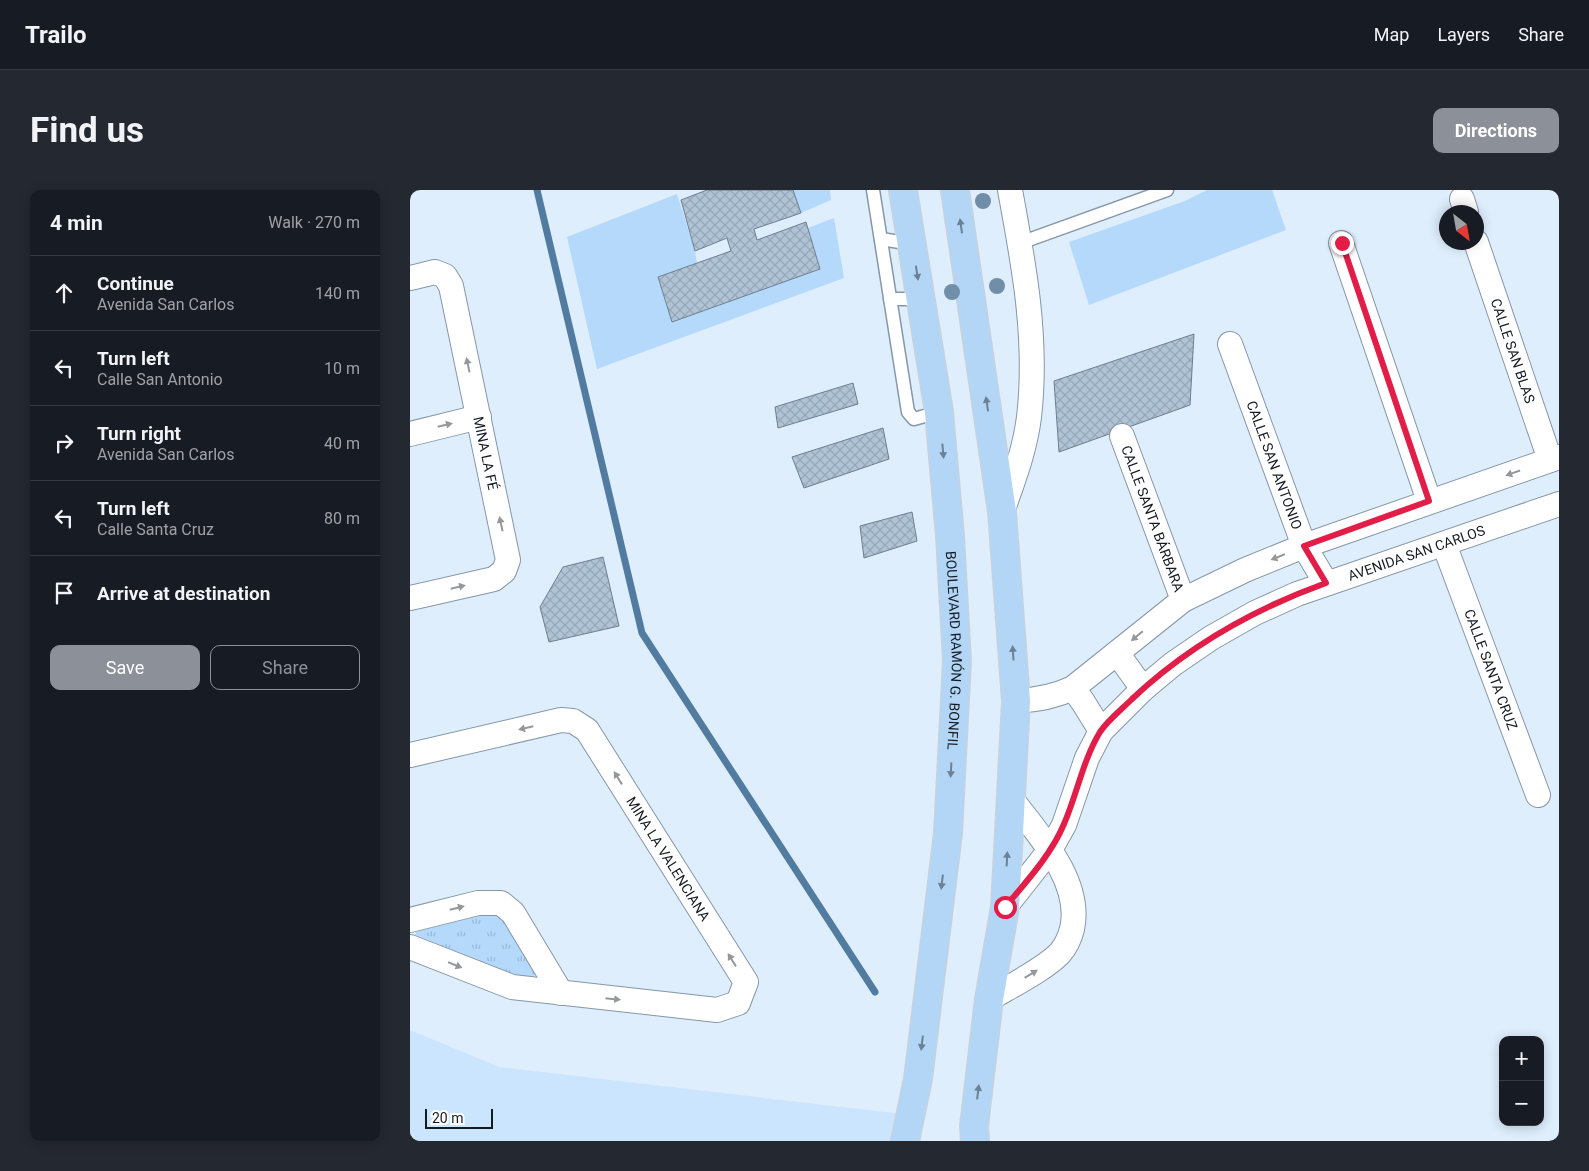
<!DOCTYPE html>
<html lang="en">
<head>
<meta charset="utf-8">
<style>
  body { margin:0; font-family:Roboto,sans-serif; background:#242831; color:#f1f3f6 }
  .controls { position:absolute; right:15px; bottom:15px; display:grid; overflow:hidden; border-radius:10px; box-shadow:0 2px 12px #0003 }
  .controls button { width:45px; height:45px; display:grid; place-items:center; padding:0; border:0; border-bottom:1px solid #363941; background:#171b24; color:#f1f3f6; font:25px sans-serif }
  .compass { position:absolute; left:1029px; top:15px; width:45px; height:45px; border-radius:50%; background:#171b24; box-shadow:0 2px 12px #0003; rotate:149deg }
  .scale { position:absolute; left:15px; bottom:12px; width:68px; box-sizing:border-box; padding-left:5px; border:2px solid #141b21; border-top:0; font-size:14px; line-height:18px; white-space:nowrap; color:#141b21; -webkit-text-stroke:4px #fff; paint-order:stroke }
  .stop { position:absolute; width:15px; height:15px; margin:-11px; border:4px solid #e11d48; border-radius:50%; background:#fff }
  .stop.end { background:#e11d48; border-color:#fff; box-shadow:0 1px 5px #0008 }
  .list { margin:0; padding:0; list-style:none }
  h2 { display:flex; justify-content:space-between; align-items:center; height:65px; margin:0; padding:0 20px; font-size:21px }
  h2 small { font-size:16px; font-weight:400; color:#9ea1a6 }
  .list li { display:grid; grid-template-columns:32px 1fr auto; gap:15px; align-items:center; box-sizing:border-box; height:75px; padding:0 20px; border-top:1px solid #363941 }
  .list b { display:block; font-size:19px; white-space:nowrap }
  .list p { margin:0; font-size:16px; white-space:nowrap; color:#9ea1a6 }
  .list em { font-size:16px; font-style:normal; color:#9ea1a6 }
  .actions { display:flex; gap:10px; padding:15px 20px }
  .actions a { flex:1; padding:11px 0; border:1px solid #8c9099; border-radius:10px; text-align:center; font-size:18px; color:#8c9099 }
  .actions .main { background:#8c9099; color:#fff }
  .icon { flex:none; width:28px; height:28px; fill:none; stroke:currentColor; stroke-width:2; stroke-linecap:round; stroke-linejoin:round }
  .map { position:relative; flex:none; width:1149px; height:951px; overflow:hidden; border-radius:10px }
  header { display:flex; align-items:center; gap:30px; box-sizing:border-box; height:70px; padding:0 25px; background:#171b24; border-bottom:1px solid #363941 }
  header strong { font-size:24px }
  nav { display:flex; gap:28px; margin-inline-start:auto; font-size:18px }
  .intro { display:flex; align-items:center; justify-content:space-between; box-sizing:border-box; height:120px; padding:0 30px }
  h1 { margin:0; font-size:35px }
  .button { padding:12px 22px; border-radius:10px; background:#8c9099; color:#fff; font-size:18px; font-weight:700 }
  main { display:flex; gap:30px; padding:0 30px }
  aside { flex:1; background:#171b24; border-radius:10px; box-shadow:0 2px 12px #0003 }
  .map>svg:first-child { display:block }
</style>
</head>
<body>
<header>
<strong>Trailo</strong>
<nav><a>Map</a><a>Layers</a><a>Share</a></nav>
</header>
<div class="intro"><h1>Find us</h1><a class="button">Directions</a></div>
<main>
<aside>
<h2>4 min<small>Walk · 270 m</small></h2>
<ul class="list">
<li><svg class="icon" aria-label="ahead" viewBox="0 0 24 24"><path d="M12 20V5M6 11l6-6 6 6"/></svg><div><b>Continue</b><p>Avenida San Carlos</p></div><em>140 m</em></li>
<li><svg class="icon" aria-label="left" viewBox="0 0 24 24"><path d="M17 20v-9H6M10 6l-5 5 5 5"/></svg><div><b>Turn left</b><p>Calle San Antonio</p></div><em>10 m</em></li>
<li><svg class="icon" aria-label="right" viewBox="0 0 24 24"><path d="M7 20v-9h11M14 6l5 5-5 5"/></svg><div><b>Turn right</b><p>Avenida San Carlos</p></div><em>40 m</em></li>
<li><svg class="icon" aria-label="left" viewBox="0 0 24 24"><path d="M17 20v-9H6M10 6l-5 5 5 5"/></svg><div><b>Turn left</b><p>Calle Santa Cruz</p></div><em>80 m</em></li>
<li><svg class="icon" aria-label="arrive" viewBox="0 0 24 24"><path d="M6 21V4h12l-3 4 3 4H6"/></svg><div><b>Arrive at destination</b></div></li>
</ul>
<div class="actions"><a class="main">Save</a><a>Share</a></div>
</aside>
<div class="map">
<svg width="1149" height="951" viewBox="0 0 1149 951">
  <defs>
    <pattern id="grass-tufts" width="24" height="20" patternUnits="userSpaceOnUse" patternTransform="scale(1.25)"><rect width="24" height="20" fill="#b4d9fb"/><path d="M3 7l-1-3M5 7V3M7 7l1-3M15 17l-1-3M17 17v-4M19 17l1-3" fill="none" stroke="#9abad7"/></pattern>
    <pattern id="building-cross-hatch" width="8" height="8" patternUnits="userSpaceOnUse" patternTransform="scale(1.25)"><rect width="8" height="8" fill="#b0c3d5"/><path d="M0 0l8 8M0 8l8-8" fill="none" stroke="#96a7b7"/></pattern>
  </defs>
  <rect width="100%" height="100%" fill="#deeefd"/>
  <path fill="#cce5fe" d="M 0,840 L 89,877 L 501,925 L 495,951 L 0,951 Z"/>
  <path fill="url(#grass-tufts)" d="M 91,717 L 130,777 L 120,792 L 5,745 L 8,738 Z"/>
  <g fill="#b4d9fb">
    <path d="M 383,0 L 420,0 L 421,10 L 391,23 Z"/>
    <path d="M 797,0 L 862,0 L 876,40 L 679,115 L 659,52 L 775,11 Z"/>
    <path d="M 267,4 L 285,61 L 287,74 L 248,88 L 262,132 L 410,79 L 398,38 L 424,28 L 434,88 L 187,179 L 157,47 Z"/>
  </g>
  <g fill="none" stroke-linecap="round" stroke-linejoin="round">
    <path stroke="#527ba0" stroke-width="7" d="M 127,0 L 232,443 L 465,802"/>
  </g>
  <g fill="url(#building-cross-hatch)" stroke="#6c7e8f">
    <path d="M 297,0 L 383,0 L 391,23 L 344,39 L 347,50 L 396,32 L 410,79 L 262,132 L 248,87 L 321,61 L 317,48 L 285,61 L 271,10 Z"/>
    <path d="M 784,144 L 780,215 L 649,262 L 644,191 Z"/>
    <path d="M 443,193 L 448,214 L 368,238 L 365,217 Z"/>
    <path d="M 473,238 L 479,269 L 394,298 L 382,267 Z"/>
    <path d="M 502,322 L 507,351 L 454,368 L 450,336 Z"/>
    <path d="M 193,367 L 209,436 L 139,452 L 130,417 L 153,377 Z"/>
  </g>
  <g fill="none" stroke-linecap="round" stroke-linejoin="round">
    <defs>
      <g id="service">
        <path d="M 463,0 L 498,222 L 504,229 L 529,222"/>
        <path d="M 471,49 L 502,54"/>
        <path d="M 610,53 L 757,0"/>
        <path d="M 480,109 L 511,109"/>
      </g>
      <g id="minor">
        <path d="M 1052,9 L 1056,22"/>
        <path id="s1" d="M 1066,52 L 1140,270"/>
        <path d="M 931,53 L 1019,311"/>
        <path id="s2" d="M 0,88 L 25,82 L 35,86 L 41,96 L 98,370 L 94,381 L 84,389 L 0,408"/>
        <path id="s3" d="M 820,154 L 894,356 L 916,393"/>
        <path d="M 0,244 L 69,227"/>
        <path id="s4" d="M 712,246 L 773,410"/>
        <path d="M 592,322 C 603,291 615,260 619,227 C 628,150 614,75 600,0"/>
        <path id="s5" d="M 1034,354 L 1128,605"/>
        <path d="M 707,463 L 733,499"/>
        <path d="M 663,498 L 673,512 L 691,541"/>
        <path d="M 606,511 C 627,510 644,507 663,498 L 773,410 L 835,380 L 894,356 L 1149,267"/>
        <path id="s6" d="M 0,565 L 151,530 L 163,531 L 177,540 L 336,792 L 328,813 L 307,820 L 102,797 L 0,757"/>
        <path id="s7" d="M 595,717 L 640,660 L 654,635 L 677,568 L 691,541 L 733,499 L 763,474 L 801,448 L 845,423 L 887,404 L 1149,314"/>
        <path d="M 0,730 L 68,713 L 91,713 L 103,723 L 151,803"/>
        <path d="M 579,809 C 599,797 635,779 650,763 C 656,756 660,747 662,739 C 673,691 627,643 600,607"/>
      </g>
      <g id="primary">
        <path id="s8" d="M 493,0 L 529,222 L 540,346 L 547,471 L 538,643 L 508,889 L 495,951"/>
        <path d="M 545,0 L 592,322 L 606,511 L 595,717 L 579,809 L 564,936 L 565,951"/>
      </g>
    </defs>
    <use href="#service" stroke="#8597a8" stroke-width="15"/>
    <use href="#minor" stroke="#8597a8" stroke-width="26"/>
    <use href="#primary" stroke="#d0d1d3" stroke-width="30"/>
    <use href="#service" stroke="#fff" stroke-width="12"/>
    <use href="#minor" stroke="#fff" stroke-width="24"/>
    <use href="#primary" stroke="#b3d6f6" stroke-width="28"/>
  </g>
  <g fill="#708ea7">
    <circle cx="573" cy="11" r="8"/>
    <circle cx="587" cy="96" r="8"/>
    <circle cx="542" cy="102" r="8"/>
  </g>
  <defs><path id="oneway-solid" d="M-6-.8H1V-3.2L6.5 0L1 3.2V.8H-6Z" transform="scale(1.25)"/></defs>
  <g fill="#6b8296">
    <use href="#oneway-solid" transform="translate(551 36) rotate(-98)"/>
    <use href="#oneway-solid" transform="translate(507 83) rotate(81)"/>
    <use href="#oneway-solid" transform="translate(577 214) rotate(-98)"/>
    <use href="#oneway-solid" transform="translate(533 261) rotate(85)"/>
    <use href="#oneway-solid" transform="translate(603 463) rotate(-94)"/>
    <use href="#oneway-solid" transform="translate(541 580) rotate(93)"/>
    <use href="#oneway-solid" transform="translate(597 669) rotate(-87)"/>
    <use href="#oneway-solid" transform="translate(532 692) rotate(97)"/>
    <use href="#oneway-solid" transform="translate(512 853) rotate(97)"/>
    <use href="#oneway-solid" transform="translate(568 902) rotate(-83)"/>
  </g>
  <g fill="#95989b">
    <use href="#oneway-solid" transform="translate(58 175) rotate(-102)"/>
    <use href="#oneway-solid" transform="translate(35 235) rotate(-13)"/>
    <use href="#oneway-solid" transform="translate(1103 283) rotate(161)"/>
    <use href="#oneway-solid" transform="translate(91 334) rotate(-102)"/>
    <use href="#oneway-solid" transform="translate(868 367) rotate(158)"/>
    <use href="#oneway-solid" transform="translate(48 397) rotate(-13)"/>
    <use href="#oneway-solid" transform="translate(727 446) rotate(140)"/>
    <use href="#oneway-solid" transform="translate(116 538) rotate(167)"/>
    <use href="#oneway-solid" transform="translate(208 588) rotate(-122)"/>
    <use href="#oneway-solid" transform="translate(47 718) rotate(-14)"/>
    <use href="#oneway-solid" transform="translate(322 770) rotate(-122)"/>
    <use href="#oneway-solid" transform="translate(45 775) rotate(22)"/>
    <use href="#oneway-solid" transform="translate(621 784) rotate(-31)"/>
    <use href="#oneway-solid" transform="translate(203 809) rotate(6)"/>
  </g>
  <g fill="none" stroke-linecap="round" stroke-linejoin="round">
    <path stroke="#e11d48" stroke-width="6" d="M 595,717 C 616,692 641,665 654,634 C 667,604 673,570 690,542 C 698,530 712,519 722,509 C 778,456 844,419 916,393 L 894,356 L 1019,311 L 932,53"/>
  </g>
  <g text-anchor="middle" dominant-baseline="central" stroke-width="4" stroke-linejoin="round" paint-order="stroke">
    <g font-size="14" fill="#141b21" stroke="#fff">
      <text stroke="none"><textPath href="#s1" startOffset="115">CALLE SAN BLAS</textPath></text>
      <text stroke="none"><textPath href="#s2" startOffset="219">MINA LA FÉ</textPath></text>
      <text stroke="none"><textPath href="#s3" startOffset="129">CALLE SAN ANTONIO</textPath></text>
      <text stroke="none"><textPath href="#s4" startOffset="88">CALLE SANTA BÁRBARA</textPath></text>
      <text stroke="none"><textPath href="#s7" startOffset="570">AVENIDA SAN CARLOS</textPath></text>
      <text stroke="none"><textPath href="#s8" startOffset="464">BOULEVARD RAMÓN G. BONFIL</textPath></text>
      <text stroke="none"><textPath href="#s5" startOffset="134">CALLE SANTA CRUZ</textPath></text>
      <text stroke="none"><textPath href="#s6" startOffset="336">MINA LA VALENCIANA</textPath></text>
    </g>
  </g>
</svg>
<div class="controls">
<button>+</button>
<button>−</button>
</div>
<svg class="compass" viewBox="-18 -18 36 36"><path d="M0-13l5 13h-10z" fill="#e53935"/><path d="M0 13l5-13h-10z" fill="#9ea1a6"/></svg>
<div class="scale">20 m</div>
<div class="stop" style="left:595px;top:717px"></div>
<div class="stop end" style="left:932px;top:53px"></div>
</div>
</main>
</body>
</html>
